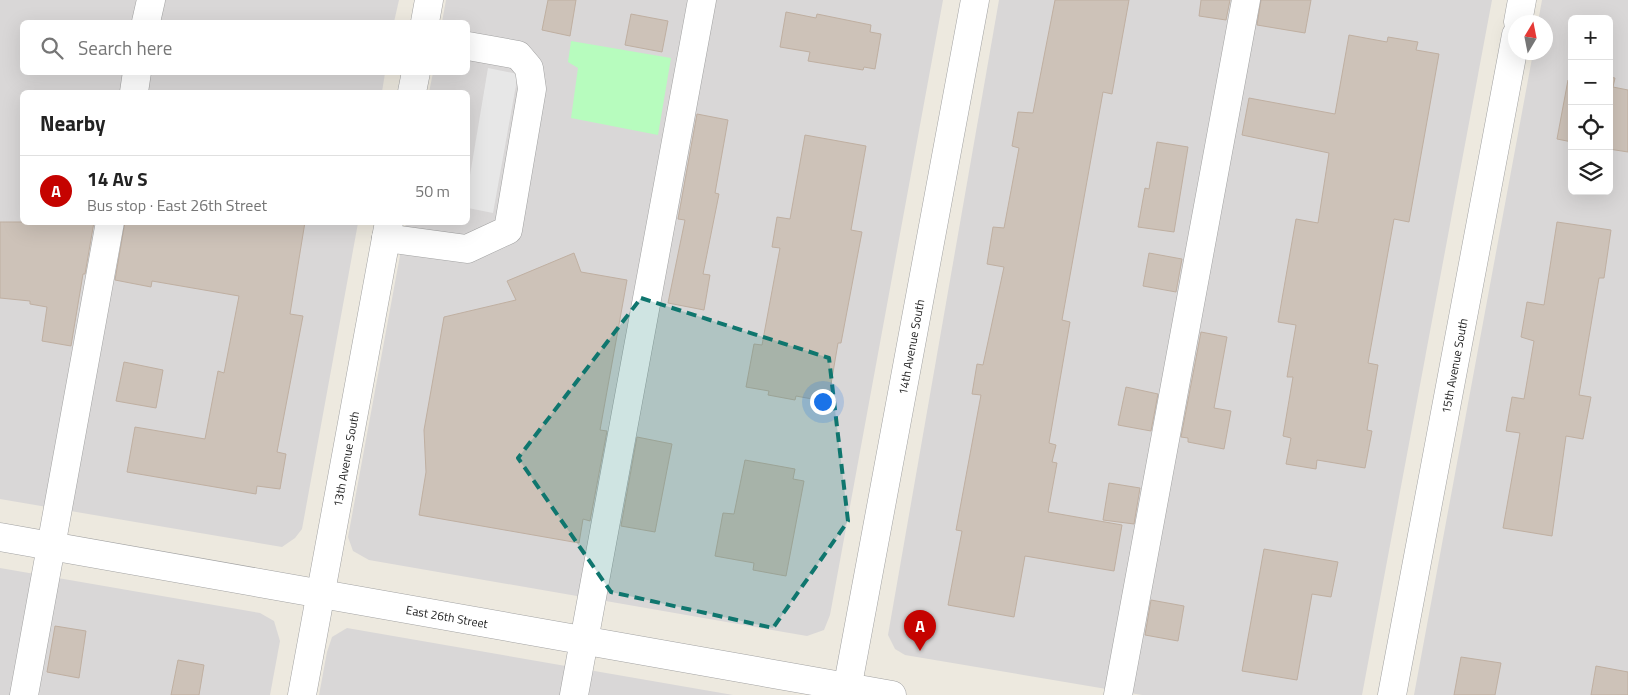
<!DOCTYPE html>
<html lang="en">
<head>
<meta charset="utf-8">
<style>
  body { margin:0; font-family:"Titillium Web",sans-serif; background:#f2f2f2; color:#222 }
  .controls { position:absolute; right:15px; top:15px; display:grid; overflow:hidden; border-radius:8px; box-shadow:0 5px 20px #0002 }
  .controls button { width:45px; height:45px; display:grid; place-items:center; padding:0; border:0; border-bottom:1px solid #e0e0e0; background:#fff; color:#222; font:25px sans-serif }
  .compass { position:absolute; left:1508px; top:15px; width:45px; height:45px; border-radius:50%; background:#fff; box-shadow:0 5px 20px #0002; rotate:10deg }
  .you { position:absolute; left:822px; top:401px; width:18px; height:18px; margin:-12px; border:4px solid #fff; border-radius:50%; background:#1a73e8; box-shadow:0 0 0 8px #1a73e833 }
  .badge { display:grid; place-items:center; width:32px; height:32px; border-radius:50%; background:#c50300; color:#fff; font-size:16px; font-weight:700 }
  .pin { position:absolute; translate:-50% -41px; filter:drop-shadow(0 1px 2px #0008) }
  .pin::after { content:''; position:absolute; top:26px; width:18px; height:15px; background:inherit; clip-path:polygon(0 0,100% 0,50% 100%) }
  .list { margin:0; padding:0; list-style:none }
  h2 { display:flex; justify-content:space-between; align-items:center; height:65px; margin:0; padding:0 20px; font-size:21px }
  h2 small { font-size:16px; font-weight:400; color:#767676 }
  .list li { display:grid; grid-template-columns:32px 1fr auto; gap:15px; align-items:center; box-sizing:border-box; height:70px; padding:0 20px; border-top:1px solid #e0e0e0 }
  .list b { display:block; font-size:19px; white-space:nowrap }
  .list p { margin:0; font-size:16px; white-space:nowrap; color:#767676 }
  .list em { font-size:16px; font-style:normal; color:#767676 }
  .icon { flex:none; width:28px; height:28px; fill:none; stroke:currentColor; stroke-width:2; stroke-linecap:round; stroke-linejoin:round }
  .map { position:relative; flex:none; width:1628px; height:695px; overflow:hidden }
  .search { position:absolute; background:#fff; box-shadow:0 5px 20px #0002; left:20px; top:20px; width:450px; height:55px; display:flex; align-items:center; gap:12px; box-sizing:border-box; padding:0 18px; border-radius:8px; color:#767676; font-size:19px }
  .panel { position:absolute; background:#fff; box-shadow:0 5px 20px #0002; left:20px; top:90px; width:450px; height:135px; border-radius:8px }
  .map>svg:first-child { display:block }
</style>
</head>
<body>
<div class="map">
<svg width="1628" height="695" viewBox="0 0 1628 695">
  <rect width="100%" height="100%" fill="#ede9df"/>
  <g fill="#d9d7d7" fill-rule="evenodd">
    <path d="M 0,0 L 399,0 L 394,22 L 22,22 L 22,72 L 385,73 L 382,92 L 22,92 L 22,222 L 358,223 L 302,529 L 295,538 L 282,547 L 0,499 Z"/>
    <path d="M 446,0 L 943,0 L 830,615 L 824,630 L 807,636 L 369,560 L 353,551 L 348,537 L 406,223 L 468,222 L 468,92 L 429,92 L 433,73 L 468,72 L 468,22 L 442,22 Z"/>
    <path d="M 999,0 L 1492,0 L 1362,695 L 1142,695 L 905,655 L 895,649 L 888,635 Z"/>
    <path d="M 1542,0 L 1628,0 L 1628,695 L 1414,695 L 1533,53 L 1546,52 L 1546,22 L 1538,22 ZM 1572,19 L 1609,19 L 1609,191 L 1572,191 Z"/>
    <path d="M 0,568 L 260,613 L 274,621 L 280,641 L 270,695 L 0,695 Z"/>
    <path d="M 347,628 L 733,695 L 319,695 L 327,652 L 332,637 Z"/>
  </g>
  <path fill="#b7fcbe" d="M 571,41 L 671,58 L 658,135 L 571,118 L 578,68 L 568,62 Z"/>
  <path fill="#e7e7e7" d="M 488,68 L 518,74 L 493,213 L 468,208 L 468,187 Z"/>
  <g fill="#cdc2b8" stroke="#bfafa1">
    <path d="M 548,0 L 576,0 L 570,36 L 542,30 Z"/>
    <path d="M 1055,0 L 1129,0 L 1112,94 L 1103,92 L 1062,320 L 1070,322 L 1049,443 L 1056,445 L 1052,462 L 1057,463 L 1048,512 L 1122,525 L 1114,571 L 1025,556 L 1014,617 L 948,605 L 962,531 L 956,530 L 981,395 L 972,394 L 977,364 L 983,365 L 1004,267 L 987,264 L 993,227 L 1004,228 L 1019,148 L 1012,146 L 1018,112 L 1033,113 Z"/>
    <path d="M 1201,0 L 1230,0 L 1226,20 L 1199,16 Z"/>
    <path d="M 1261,0 L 1311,0 L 1305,33 L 1257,25 Z"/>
    <path d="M 786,12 L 816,18 L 817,14 L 871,25 L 870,32 L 881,34 L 875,69 L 864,67 L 863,70 L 808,61 L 810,52 L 780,47 Z"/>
    <path d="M 631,14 L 668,21 L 662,52 L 625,45 Z"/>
    <path d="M 1349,35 L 1387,42 L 1388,37 L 1418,42 L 1416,50 L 1439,54 L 1409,222 L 1394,219 L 1368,363 L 1378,365 L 1367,430 L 1372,431 L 1365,468 L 1317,460 L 1316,469 L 1286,464 L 1291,438 L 1283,436 L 1293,377 L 1287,377 L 1296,325 L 1278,322 L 1296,219 L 1318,223 L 1329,153 L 1242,135 L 1249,98 L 1335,114 Z"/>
    <path d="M 1572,74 L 1572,142 L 1557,139 L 1568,80 L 1571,80 Z"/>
    <path d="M 1609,77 L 1615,78 L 1613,87 L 1628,90 L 1628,152 L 1609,149 Z"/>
    <path d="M 697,114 L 728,120 L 715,193 L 719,194 L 703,274 L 710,275 L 704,310 L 668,303 L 685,220 L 678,219 Z"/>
    <path d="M 805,135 L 866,146 L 851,230 L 862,232 L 841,343 L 838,343 L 828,402 L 796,396 L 795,400 L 768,395 L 769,391 L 746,387 L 754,344 L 762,345 L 780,248 L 772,247 L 777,217 L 790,219 Z"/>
    <path d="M 1157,142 L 1188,147 L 1174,232 L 1138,227 L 1145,188 L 1149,189 Z"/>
    <path d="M 0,222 L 94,222 L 85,274 L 83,274 L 71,346 L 42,341 L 47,307 L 30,304 L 30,301 L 0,298 Z"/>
    <path d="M 125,222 L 305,222 L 290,314 L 303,316 L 277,452 L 286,454 L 280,489 L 257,486 L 256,494 L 127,472 L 135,427 L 205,439 L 218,371 L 224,373 L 239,296 L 152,281 L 151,287 L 115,280 Z"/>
    <path d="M 1557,222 L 1611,230 L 1604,278 L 1599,278 L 1579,395 L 1591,397 L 1583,439 L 1566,436 L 1552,536 L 1503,528 L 1520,433 L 1506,431 L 1512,397 L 1524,399 L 1534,341 L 1521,337 L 1527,302 L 1544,305 Z"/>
    <path d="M 574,253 L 581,272 L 627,280 L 600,430 L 607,431 L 590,521 L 583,519 L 579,543 L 419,515 L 426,472 L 424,430 L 444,317 L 516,300 L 507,281 Z"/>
    <path d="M 1149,253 L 1182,259 L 1176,292 L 1143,286 Z"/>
    <path d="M 1201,332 L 1227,337 L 1214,408 L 1231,411 L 1224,449 L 1188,442 L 1188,438 L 1181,437 Z"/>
    <path d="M 124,362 L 163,370 L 156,408 L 116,401 Z"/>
    <path d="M 1126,387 L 1158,394 L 1151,431 L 1118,425 Z"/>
    <path d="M 637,437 L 672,444 L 655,532 L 621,526 Z"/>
    <path d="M 745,460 L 795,469 L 793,479 L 804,481 L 786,576 L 753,570 L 754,563 L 715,556 L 723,513 L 734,514 Z"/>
    <path d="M 1109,483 L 1140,488 L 1134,524 L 1103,520 Z"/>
    <path d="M 1264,549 L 1338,562 L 1331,597 L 1312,594 L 1297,680 L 1242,671 Z"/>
    <path d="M 1151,600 L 1184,606 L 1178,641 L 1145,635 Z"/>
    <path d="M 55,626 L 86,631 L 79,678 L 47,672 Z"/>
    <path d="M 1461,657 L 1501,663 L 1495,695 L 1454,695 Z"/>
    <path d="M 178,660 L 204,665 L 199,695 L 171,695 Z"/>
    <path d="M 1596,666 L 1628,672 L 1628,695 L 1591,695 Z"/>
  </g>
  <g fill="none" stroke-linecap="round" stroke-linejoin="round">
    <defs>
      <g id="minor">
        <path d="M 146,22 L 151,0"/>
        <path d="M 425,22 L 429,0"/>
        <path d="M 1518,22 L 1522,0"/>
        <path d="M 134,92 L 137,72"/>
        <path d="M 412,92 L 416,72"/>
        <path d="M 386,238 L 467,249 L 508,230 L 532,89 L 529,68 L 518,55 L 468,46"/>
        <path id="s1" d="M 0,537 L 892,695"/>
        <path d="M 24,695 L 110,222"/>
        <path id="s2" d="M 302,695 L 389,222"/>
        <path d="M 574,695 L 702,0"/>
        <path id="s3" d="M 846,695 L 975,0"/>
        <path d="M 1118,695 L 1246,0"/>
        <path id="s4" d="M 1392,695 L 1516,35"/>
      </g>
    </defs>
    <use href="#minor" stroke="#a2a2a2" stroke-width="29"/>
    <use href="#minor" stroke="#fff" stroke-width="28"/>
  </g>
  <path fill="#0f766e" fill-opacity="0.2" stroke="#0f766e" stroke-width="4" stroke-dasharray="10 6" stroke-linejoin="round" d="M 641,298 L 829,358 L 848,521 L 773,628 L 611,592 L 518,458 Z"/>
  <g text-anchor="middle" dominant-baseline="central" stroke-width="4" stroke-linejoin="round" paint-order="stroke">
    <g font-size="12" fill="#1b1b1b" stroke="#fff">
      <text stroke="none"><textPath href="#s3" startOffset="354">14th Avenue South</textPath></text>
      <text stroke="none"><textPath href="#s4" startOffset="335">15th Avenue South</textPath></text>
      <text stroke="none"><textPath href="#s2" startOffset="240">13th Avenue South</textPath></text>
      <text stroke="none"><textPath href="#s1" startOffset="454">East 26th Street</textPath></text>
    </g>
  </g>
</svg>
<div class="controls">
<button>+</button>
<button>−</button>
<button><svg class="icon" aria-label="locate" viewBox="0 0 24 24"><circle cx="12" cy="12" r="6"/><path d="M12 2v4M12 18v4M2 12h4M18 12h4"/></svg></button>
<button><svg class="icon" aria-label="layers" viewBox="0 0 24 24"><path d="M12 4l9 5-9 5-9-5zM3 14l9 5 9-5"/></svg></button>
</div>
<svg class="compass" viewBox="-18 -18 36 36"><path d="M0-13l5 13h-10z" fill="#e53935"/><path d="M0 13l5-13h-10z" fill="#767676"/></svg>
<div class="you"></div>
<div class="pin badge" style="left:920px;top:651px">A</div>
<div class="search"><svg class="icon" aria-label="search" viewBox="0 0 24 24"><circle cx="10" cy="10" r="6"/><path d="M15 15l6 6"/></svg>Search here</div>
<section class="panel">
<h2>Nearby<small></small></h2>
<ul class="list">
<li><span class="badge">A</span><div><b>14 Av S</b><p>Bus stop · East 26th Street</p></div><em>50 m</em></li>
</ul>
</section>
</div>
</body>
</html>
